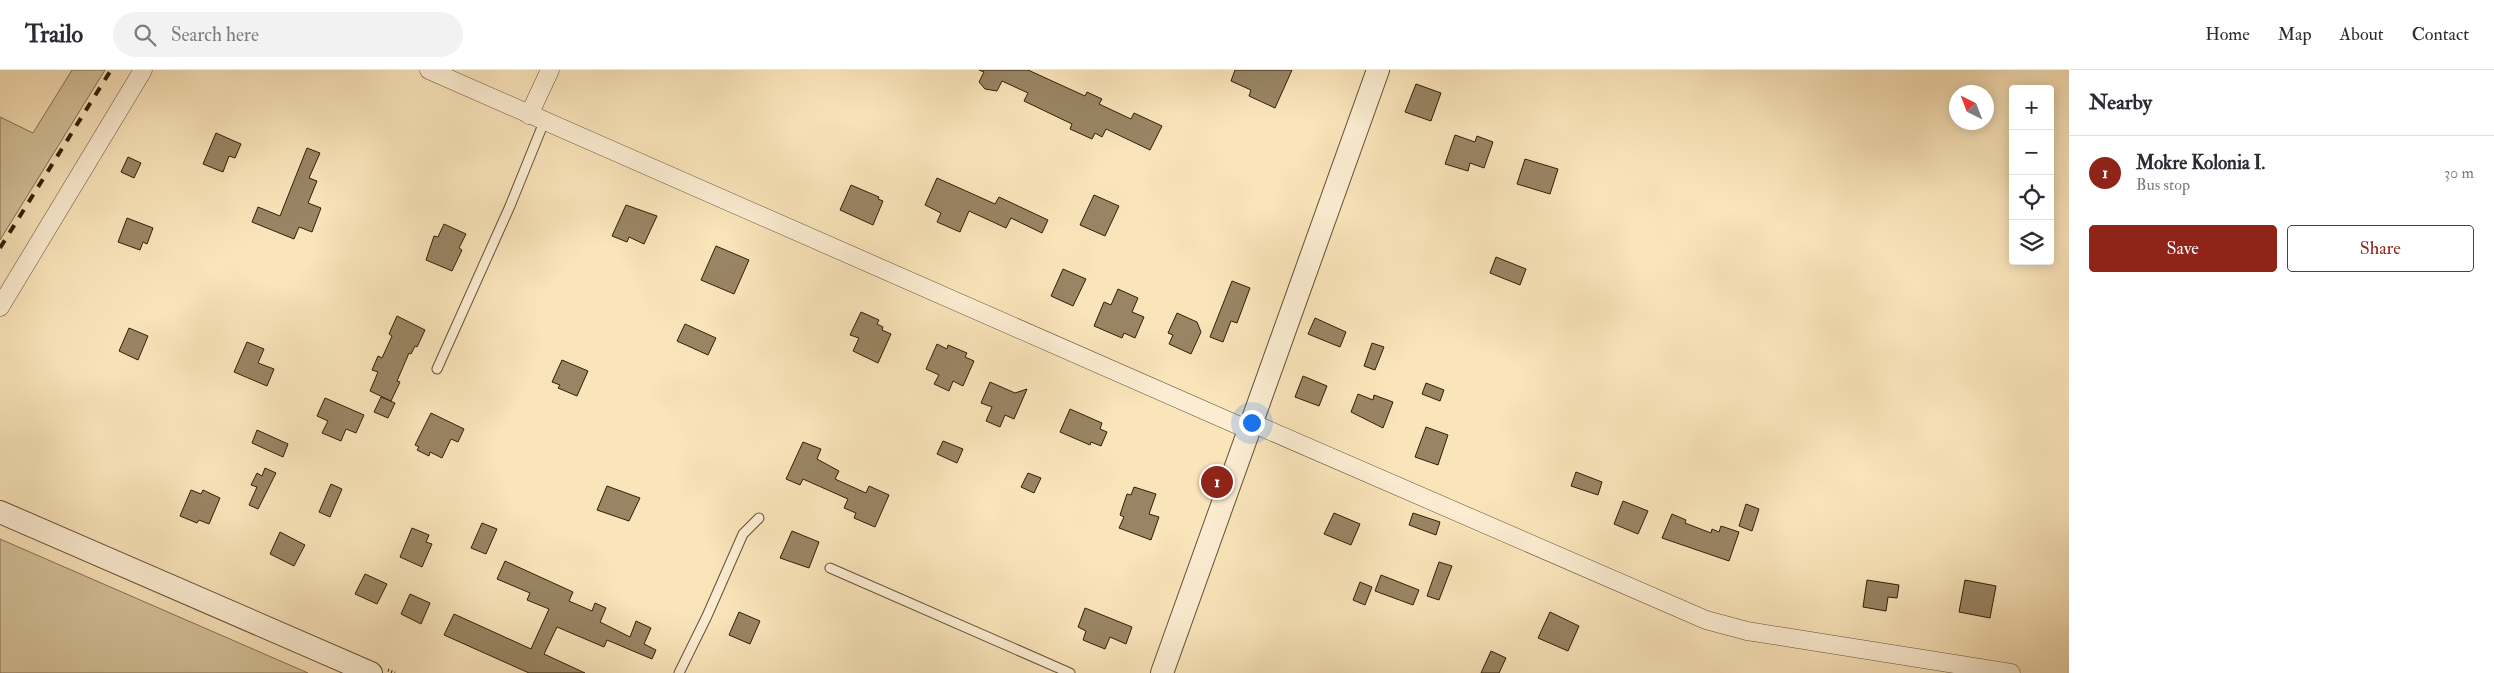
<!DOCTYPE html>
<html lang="en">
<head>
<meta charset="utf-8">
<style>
  body { margin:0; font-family:"IM FELL Double Pica",serif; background:#f2f2f3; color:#2b2b33 }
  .controls { position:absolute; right:15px; top:15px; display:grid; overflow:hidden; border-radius:5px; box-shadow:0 2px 12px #0003 }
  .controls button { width:45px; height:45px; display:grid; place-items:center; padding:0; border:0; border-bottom:1px solid #e1e1e2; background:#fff; color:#2b2b33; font:25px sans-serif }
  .compass { position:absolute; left:1949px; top:15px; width:45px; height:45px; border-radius:50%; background:#fff; box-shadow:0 2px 12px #0003; rotate:318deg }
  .you { position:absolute; left:1251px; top:352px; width:18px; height:18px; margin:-12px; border:4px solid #fff; border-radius:50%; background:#1a73e8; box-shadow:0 0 0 8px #1a73e833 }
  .badge { display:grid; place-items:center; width:32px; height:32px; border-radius:50%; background:#8f2418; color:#fff; font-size:16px; font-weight:700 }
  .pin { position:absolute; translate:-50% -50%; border:2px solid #fff; box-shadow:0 1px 5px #0006 }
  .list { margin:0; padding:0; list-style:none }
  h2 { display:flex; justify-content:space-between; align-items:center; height:65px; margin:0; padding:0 20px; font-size:21px }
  h2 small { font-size:16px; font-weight:400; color:#7c7c81 }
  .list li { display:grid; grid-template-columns:32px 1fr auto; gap:15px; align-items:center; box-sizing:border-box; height:75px; padding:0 20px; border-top:1px solid #e1e1e2 }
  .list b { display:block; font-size:19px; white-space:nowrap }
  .list p { margin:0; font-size:16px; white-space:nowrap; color:#7c7c81 }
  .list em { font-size:16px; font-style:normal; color:#7c7c81 }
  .actions { display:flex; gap:10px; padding:15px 20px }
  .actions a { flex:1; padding:11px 0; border:1px solid #8f2418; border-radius:5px; text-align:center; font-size:18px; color:#8f2418 }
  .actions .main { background:#8f2418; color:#fff }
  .icon { flex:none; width:28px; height:28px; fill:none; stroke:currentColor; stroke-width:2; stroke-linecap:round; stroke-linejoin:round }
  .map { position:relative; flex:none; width:2069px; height:603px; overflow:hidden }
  header { display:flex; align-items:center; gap:30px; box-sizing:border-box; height:70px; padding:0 25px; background:#fff; border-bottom:1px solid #e1e1e2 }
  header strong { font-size:24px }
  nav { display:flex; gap:28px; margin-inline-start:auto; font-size:18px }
  .search { width:350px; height:45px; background:#f2f2f3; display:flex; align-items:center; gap:12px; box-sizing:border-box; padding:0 18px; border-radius:28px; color:#7c7c81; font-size:19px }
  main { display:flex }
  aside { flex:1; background:#fff }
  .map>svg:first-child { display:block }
</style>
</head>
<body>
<header>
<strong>Trailo</strong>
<div class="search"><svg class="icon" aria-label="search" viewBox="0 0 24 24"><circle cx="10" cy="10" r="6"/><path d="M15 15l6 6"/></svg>Search here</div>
<nav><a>Home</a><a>Map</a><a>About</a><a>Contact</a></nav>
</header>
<main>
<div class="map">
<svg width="2069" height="603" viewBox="0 0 2069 603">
  <rect width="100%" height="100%" fill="#fae4ba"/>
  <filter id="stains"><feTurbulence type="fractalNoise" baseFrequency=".004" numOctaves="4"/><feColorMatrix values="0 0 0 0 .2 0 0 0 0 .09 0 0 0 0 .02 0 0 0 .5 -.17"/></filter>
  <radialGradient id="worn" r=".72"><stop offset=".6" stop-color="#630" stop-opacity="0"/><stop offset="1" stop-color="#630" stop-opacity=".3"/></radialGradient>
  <g fill="#d7c39c" stroke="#837152">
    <path d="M 72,0 L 105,0 L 0,170 L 0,47 L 33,63 Z"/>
    <path d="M 0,469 L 308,603 L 0,603 Z"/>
  </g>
  <g fill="#998564" stroke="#2f1f07">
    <path d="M 979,0 L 1028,0 L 1085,26 L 1087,22 L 1102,29 L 1099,34 L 1131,49 L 1134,43 L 1162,56 L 1150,80 L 1106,59 L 1102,67 L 1095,63 L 1092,69 L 1070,59 L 1072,54 L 1024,31 L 1028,23 L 1002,11 L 997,21 L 985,19 L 979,12 L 984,2 Z"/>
    <path d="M 1235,0 L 1292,0 L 1275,38 L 1249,26 L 1251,20 L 1231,11 Z"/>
    <path d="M 1416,14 L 1441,23 L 1431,51 L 1405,42 Z"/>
    <path d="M 216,63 L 241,74 L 235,88 L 229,86 L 223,102 L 203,94 Z"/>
    <path d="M 1455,65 L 1475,72 L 1477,66 L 1493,72 L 1484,98 L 1470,93 L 1468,101 L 1445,94 Z"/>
    <path d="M 307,78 L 320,83 L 309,108 L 317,111 L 308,133 L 321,138 L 312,162 L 299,157 L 294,169 L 252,152 L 258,137 L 280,146 Z"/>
    <path d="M 128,87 L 141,93 L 134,108 L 121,102 Z"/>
    <path d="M 1525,89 L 1558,99 L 1550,124 L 1517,114 Z"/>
    <path d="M 937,108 L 995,134 L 999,127 L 1048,150 L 1042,163 L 1011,148 L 1006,158 L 969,141 L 960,162 L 937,152 L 941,143 L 925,135 Z"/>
    <path d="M 851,115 L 879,127 L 878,129 L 883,131 L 873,155 L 840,140 Z"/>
    <path d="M 1094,125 L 1119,136 L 1105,166 L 1080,155 Z"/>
    <path d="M 626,135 L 657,146 L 644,174 L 629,167 L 627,172 L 612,166 Z"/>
    <path d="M 127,148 L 153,158 L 147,174 L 143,172 L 140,180 L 118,172 Z"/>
    <path d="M 444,154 L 466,164 L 459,178 L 462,180 L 452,201 L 426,190 L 434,166 L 438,167 Z"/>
    <path d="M 716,176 L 749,190 L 734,224 L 701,210 Z"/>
    <path d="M 1496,187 L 1526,199 L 1520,215 L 1490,203 Z"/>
    <path d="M 1063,199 L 1086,209 L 1073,236 L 1051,226 Z"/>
    <path d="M 1232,211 L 1250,218 L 1237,253 L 1231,251 L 1223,272 L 1210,267 Z"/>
    <path d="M 1118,219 L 1138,228 L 1132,242 L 1144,247 L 1135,268 L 1124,263 L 1122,268 L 1094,256 L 1104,232 L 1111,235 Z"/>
    <path d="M 861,242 L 879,250 L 877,254 L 883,257 L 882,260 L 891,264 L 878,293 L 853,281 L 859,268 L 850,265 Z"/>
    <path d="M 1177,243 L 1197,252 L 1201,262 L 1191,284 L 1169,274 L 1173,265 L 1168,263 Z"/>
    <path d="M 397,246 L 425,260 L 417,277 L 415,276 L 411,284 L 409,283 L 397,311 L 400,312 L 391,331 L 370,321 L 378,302 L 372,300 L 378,286 L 382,288 L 392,266 L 389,264 Z"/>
    <path d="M 1315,248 L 1346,262 L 1340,277 L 1308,264 Z"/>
    <path d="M 685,254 L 716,268 L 708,285 L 677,271 Z"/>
    <path d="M 129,258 L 148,266 L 138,290 L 119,281 Z"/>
    <path d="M 247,272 L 264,279 L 258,293 L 274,299 L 267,316 L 234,302 Z"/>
    <path d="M 1372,273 L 1384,277 L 1375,300 L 1364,296 Z"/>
    <path d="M 937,274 L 947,279 L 948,275 L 967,283 L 965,287 L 974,291 L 963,316 L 953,311 L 949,321 L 934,314 L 939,305 L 926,299 Z"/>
    <path d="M 562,290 L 588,301 L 577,326 L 558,318 L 560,315 L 552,312 Z"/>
    <path d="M 1303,306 L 1327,316 L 1319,336 L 1295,327 Z"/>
    <path d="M 990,312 L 1015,323 L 1027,319 L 1014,349 L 1005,345 L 1000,357 L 986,351 L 992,337 L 981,333 Z"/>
    <path d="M 1426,313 L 1444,320 L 1440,331 L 1422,324 Z"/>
    <path d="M 1358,324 L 1373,330 L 1374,325 L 1393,332 L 1383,358 L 1351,342 Z"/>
    <path d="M 381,327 L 395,333 L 388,348 L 374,342 Z"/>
    <path d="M 325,328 L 364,345 L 356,363 L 346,359 L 341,371 L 322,363 L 328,351 L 317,346 Z"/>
    <path d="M 1070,339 L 1102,353 L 1100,359 L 1107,362 L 1101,376 L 1091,372 L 1090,375 L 1060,362 Z"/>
    <path d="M 431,343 L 464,359 L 458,372 L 451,369 L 442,388 L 430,382 L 429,386 L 417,380 L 419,377 L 415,375 Z"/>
    <path d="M 1426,357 L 1448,365 L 1438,395 L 1415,387 Z"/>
    <path d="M 257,360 L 288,374 L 283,387 L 252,373 Z"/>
    <path d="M 943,371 L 963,379 L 957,393 L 937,384 Z"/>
    <path d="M 803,372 L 821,379 L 817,389 L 839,401 L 835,409 L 866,423 L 869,416 L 889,425 L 875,457 L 854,448 L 856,443 L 844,438 L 848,429 L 803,409 L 800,415 L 786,409 Z"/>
    <path d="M 265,398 L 276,403 L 258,439 L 249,435 L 257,417 L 251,415 L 257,403 L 262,406 Z"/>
    <path d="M 1576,402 L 1602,412 L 1598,425 L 1571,416 Z"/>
    <path d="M 1028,403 L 1041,408 L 1034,423 L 1021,417 Z"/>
    <path d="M 331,414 L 342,419 L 330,447 L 319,442 Z"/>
    <path d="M 607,416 L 640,428 L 629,451 L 597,440 Z"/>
    <path d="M 1134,417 L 1156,424 L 1149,444 L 1159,447 L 1151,470 L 1119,458 L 1124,447 L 1120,445 L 1127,424 L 1131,425 Z"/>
    <path d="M 191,420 L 201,424 L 203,420 L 220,428 L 209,454 L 199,450 L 197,453 L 180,446 Z"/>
    <path d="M 1623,431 L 1648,441 L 1638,464 L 1614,454 Z"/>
    <path d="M 1746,434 L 1759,439 L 1752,461 L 1739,456 Z"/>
    <path d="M 1334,443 L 1360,454 L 1351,475 L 1324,464 Z"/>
    <path d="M 1413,443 L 1440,452 L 1436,465 L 1409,455 Z"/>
    <path d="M 1672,444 L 1686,450 L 1685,453 L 1711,463 L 1712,459 L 1719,462 L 1721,456 L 1739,462 L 1729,491 L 1662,468 Z"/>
    <path d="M 482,453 L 497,459 L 486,484 L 471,478 Z"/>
    <path d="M 412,458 L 429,465 L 426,472 L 432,474 L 422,497 L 400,487 Z"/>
    <path d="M 792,461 L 819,472 L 809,498 L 780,488 Z"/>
    <path d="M 280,462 L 305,475 L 294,496 L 270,484 Z"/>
    <path d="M 505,491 L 573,522 L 569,531 L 592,541 L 595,533 L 606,538 L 600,552 L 630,567 L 636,551 L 651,558 L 644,574 L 656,580 L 652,589 L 607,570 L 604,577 L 557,557 L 544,584 L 585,603 L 529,603 L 444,565 L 454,544 L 531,579 L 549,539 L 527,530 L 530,523 L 497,509 Z"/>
    <path d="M 1439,492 L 1452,496 L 1439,530 L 1427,526 Z"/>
    <path d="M 365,504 L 387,514 L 377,534 L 355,524 Z"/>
    <path d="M 1381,505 L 1419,520 L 1413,535 L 1375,521 Z"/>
    <path d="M 1867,510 L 1899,515 L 1897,528 L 1888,527 L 1886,541 L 1863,537 Z"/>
    <path d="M 1965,510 L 1996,516 L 1990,548 L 1959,542 Z"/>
    <path d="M 1360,512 L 1372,517 L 1365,535 L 1353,530 Z"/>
    <path d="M 410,524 L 430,533 L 421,554 L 401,544 Z"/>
    <path d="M 1085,538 L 1132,557 L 1126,574 L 1110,567 L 1105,579 L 1083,570 L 1086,561 L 1078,557 Z"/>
    <path d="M 739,542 L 760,551 L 750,574 L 729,565 Z"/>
    <path d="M 1550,542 L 1579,556 L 1568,581 L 1538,568 Z"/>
    <path d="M 1491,581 L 1506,588 L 1499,603 L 1481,603 Z"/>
  </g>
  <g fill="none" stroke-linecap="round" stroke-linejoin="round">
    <defs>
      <g id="service">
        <path d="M 437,299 L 510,136 L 544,52"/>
        <path d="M 830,498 L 1070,603"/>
        <path d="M 679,603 L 707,546 L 743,464 L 759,448"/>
      </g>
      <g id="minor">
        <path d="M 429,0 L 1249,360"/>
        <path d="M 529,45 L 550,0"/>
        <path d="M 0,237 L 143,0"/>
        <path d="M 1252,353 L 1706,550 L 1747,561 L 2011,603"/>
      </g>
      <g id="tertiary">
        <path d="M 0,442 L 371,603"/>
        <path d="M 1162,603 L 1378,0"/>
      </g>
    </defs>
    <use href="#service" stroke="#625034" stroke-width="11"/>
    <use href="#minor" stroke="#625034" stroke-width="19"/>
    <use href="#tertiary" stroke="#625034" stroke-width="24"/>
    <path stroke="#2f1f07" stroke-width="3" stroke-dasharray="1 2.5" stroke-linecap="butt" d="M 388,600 L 395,603"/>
    <use href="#service" stroke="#fcedd2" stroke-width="9"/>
    <use href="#minor" stroke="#fcedd2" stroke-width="18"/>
    <use href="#tertiary" stroke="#fcedd2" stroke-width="22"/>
    <path stroke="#2f1f07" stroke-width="4" stroke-dasharray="9 9" stroke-linecap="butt" d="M 0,178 L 111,0"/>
  </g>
  <rect width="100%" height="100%" filter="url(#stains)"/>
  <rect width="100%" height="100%" fill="url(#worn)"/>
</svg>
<div class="controls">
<button>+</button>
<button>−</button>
<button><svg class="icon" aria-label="locate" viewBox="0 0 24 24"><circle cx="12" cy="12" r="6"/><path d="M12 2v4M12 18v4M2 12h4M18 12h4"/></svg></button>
<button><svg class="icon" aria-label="layers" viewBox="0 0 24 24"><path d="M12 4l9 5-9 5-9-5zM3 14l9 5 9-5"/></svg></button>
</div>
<svg class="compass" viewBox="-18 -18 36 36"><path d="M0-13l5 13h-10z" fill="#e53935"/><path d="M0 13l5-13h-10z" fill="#7c7c81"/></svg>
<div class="you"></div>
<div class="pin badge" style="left:1217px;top:412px">1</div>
</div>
<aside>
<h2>Nearby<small></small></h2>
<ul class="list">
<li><span class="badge">1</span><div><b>Mokre Kolonia I.</b><p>Bus stop</p></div><em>30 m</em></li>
</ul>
<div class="actions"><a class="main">Save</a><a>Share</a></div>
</aside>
</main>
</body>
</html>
